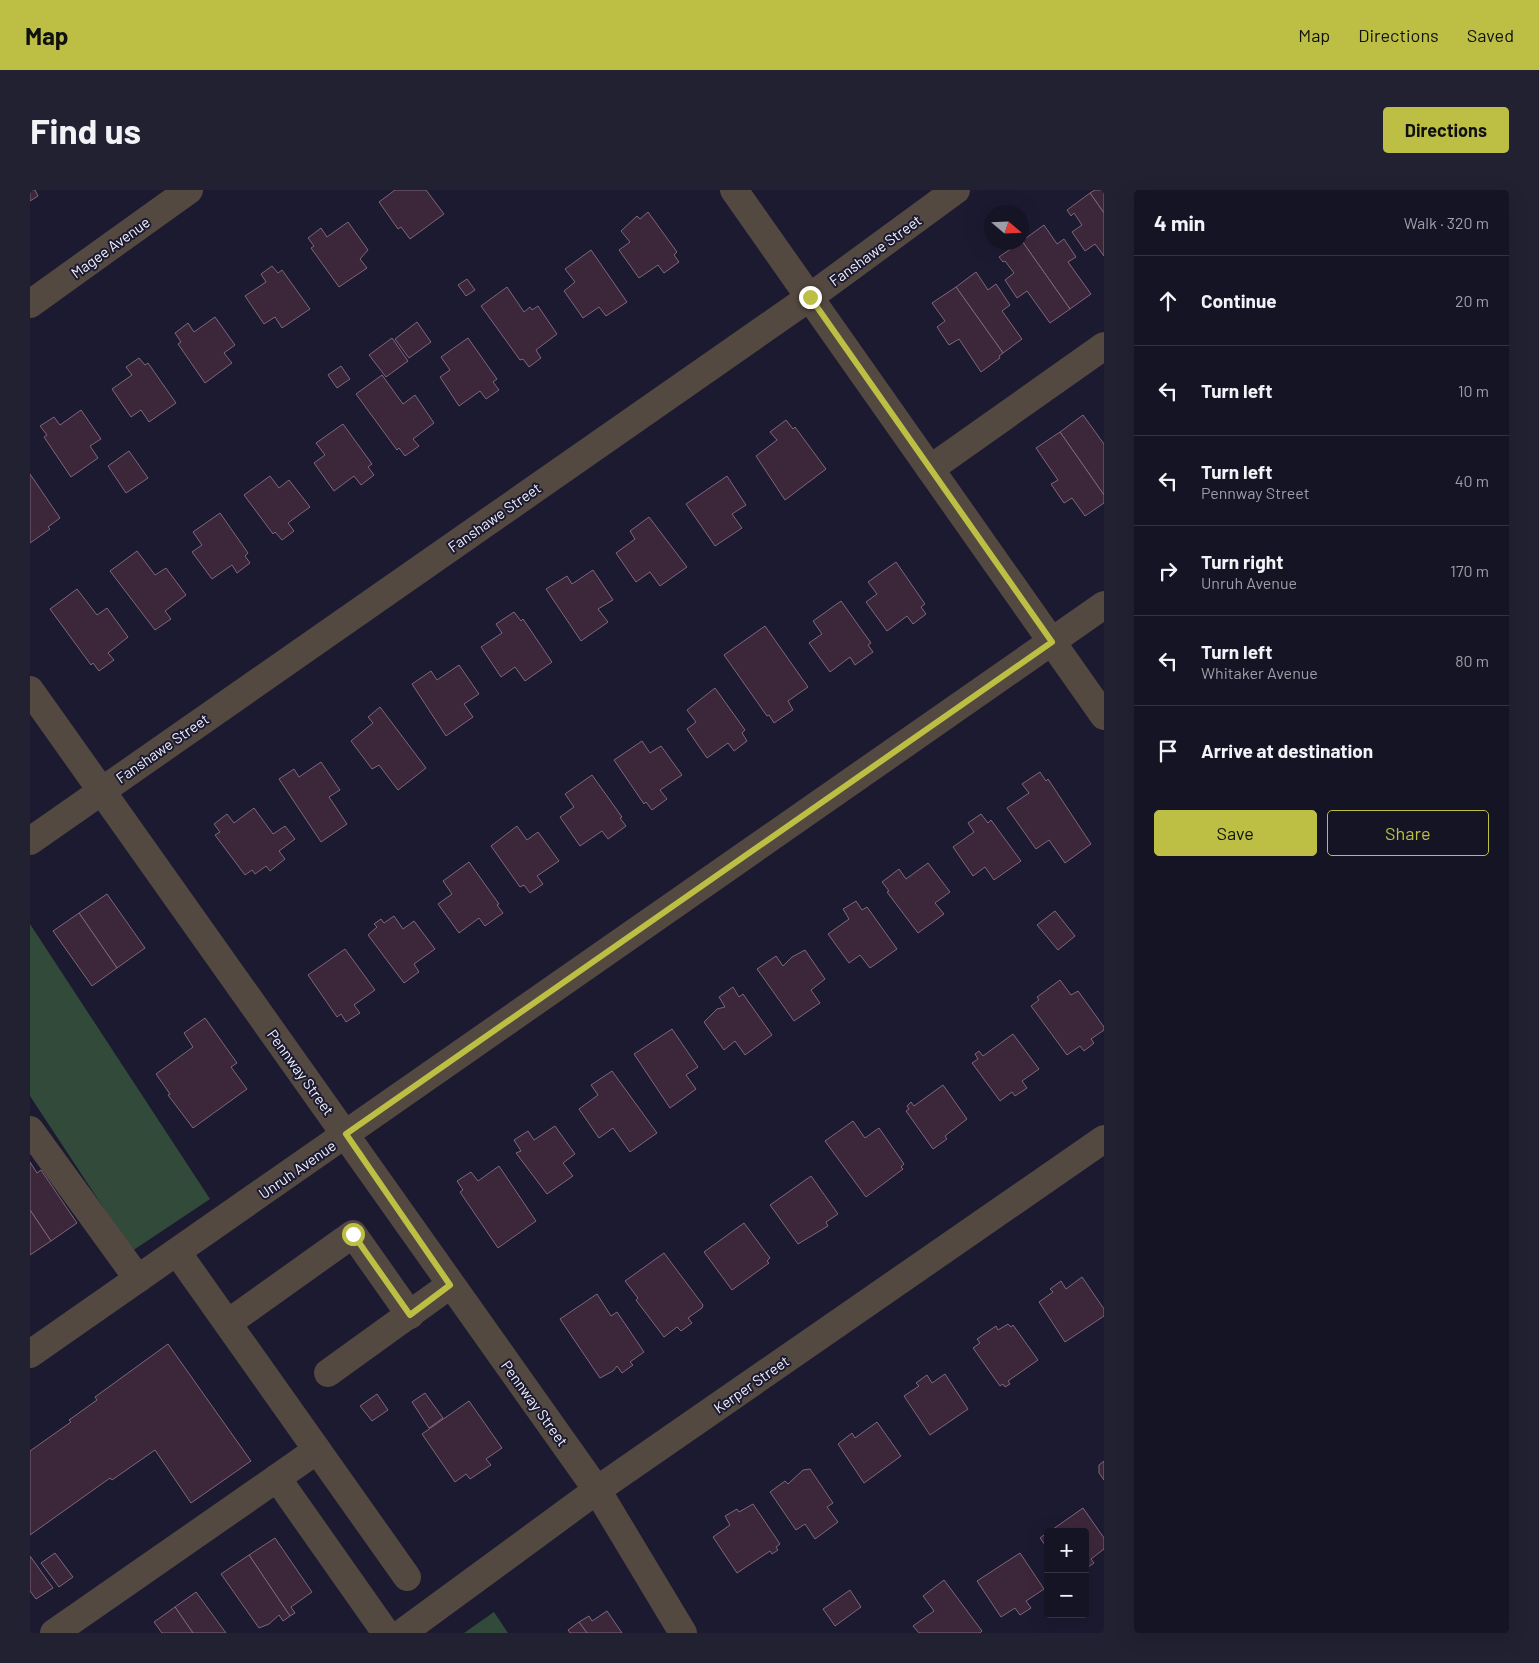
<!DOCTYPE html>
<html lang="en">
<head>
<meta charset="utf-8">
<style>
  body { margin:0; font-family:Barlow,sans-serif; background:#212132; color:#f1f3f6 }
  .controls { position:absolute; right:15px; bottom:15px; display:grid; overflow:hidden; border-radius:5px; box-shadow:0 5px 20px #0002 }
  .controls button { width:45px; height:45px; display:grid; place-items:center; padding:0; border:0; border-bottom:1px solid #333342; background:#141425; color:#f1f3f6; font:25px sans-serif }
  .compass { position:absolute; left:954px; top:15px; width:45px; height:45px; border-radius:50%; background:#141425; box-shadow:0 5px 20px #0002; rotate:109deg }
  .stop { position:absolute; width:15px; height:15px; margin:-11px; border:4px solid #bcbf44; border-radius:50%; background:#fff }
  .stop.end { background:#bcbf44; border-color:#fff; box-shadow:0 1px 5px #0008 }
  .list { margin:0; padding:0; list-style:none }
  h2 { display:flex; justify-content:space-between; align-items:center; height:65px; margin:0; padding:0 20px; font-size:21px }
  h2 small { font-size:16px; font-weight:400; color:#9d9ea7 }
  .list li { display:grid; grid-template-columns:32px 1fr auto; gap:15px; align-items:center; box-sizing:border-box; height:90px; padding:0 20px; border-top:1px solid #333342 }
  .list b { display:block; font-size:19px; white-space:nowrap }
  .list p { margin:0; font-size:16px; white-space:nowrap; color:#9d9ea7 }
  .list em { font-size:16px; font-style:normal; color:#9d9ea7 }
  .actions { display:flex; gap:10px; padding:15px 20px }
  .actions a { flex:1; padding:11px 0; border:1px solid #bcbf44; border-radius:5px; text-align:center; font-size:18px; color:#bcbf44 }
  .actions .main { background:#bcbf44; color:#111 }
  .icon { flex:none; width:28px; height:28px; fill:none; stroke:currentColor; stroke-width:2; stroke-linecap:round; stroke-linejoin:round }
  .map { position:relative; flex:none; width:1074px; height:1443px; overflow:hidden; border-radius:5px }
  header { display:flex; align-items:center; gap:30px; box-sizing:border-box; height:70px; padding:0 25px; background:#bcbf44; color:#111 }
  header strong { font-size:24px }
  nav { display:flex; gap:28px; margin-inline-start:auto; font-size:18px }
  .intro { display:flex; align-items:center; justify-content:space-between; box-sizing:border-box; height:120px; padding:0 30px }
  h1 { margin:0; font-size:35px }
  .button { padding:12px 22px; border-radius:5px; background:#bcbf44; color:#111; font-size:18px; font-weight:700 }
  main { display:flex; gap:30px; padding:0 30px }
  aside { flex:1; background:#141425; border-radius:5px; box-shadow:0 5px 20px #0002 }
  .map>svg:first-child { display:block }
</style>
</head>
<body>
<header>
<strong>Map</strong>
<nav><a>Map</a><a>Directions</a><a>Saved</a></nav>
</header>
<div class="intro"><h1>Find us</h1><a class="button">Directions</a></div>
<main>
<div class="map">
<svg width="1074" height="1443" viewBox="0 0 1074 1443">
  <rect width="100%" height="100%" fill="#1b1a31"/>
  <g fill="#314a3a">
    <path d="M 0,734 L 180,1009 L 102,1061 L 0,906 Z"/>
    <path d="M 464,1422 L 478,1443 L 434,1443 Z"/>
  </g>
  <g fill="#3c273a" stroke="#7e667b">
    <path d="M 0,0 L 5,0 L 8,6 L 0,11 Z"/>
    <path d="M 365,0 L 396,0 L 414,24 L 380,49 L 371,37 L 368,39 L 349,12 Z"/>
    <path d="M 1065,0 L 1074,0 L 1074,23 L 1060,3 Z"/>
    <path d="M 1060,3 L 1074,23 L 1074,66 L 1065,54 L 1055,61 L 1042,42 L 1052,35 L 1044,23 L 1041,26 L 1037,20 Z"/>
    <path d="M 618,22 L 647,62 L 644,65 L 649,72 L 634,83 L 628,75 L 609,88 L 589,60 L 600,52 L 591,41 L 607,26 L 610,29 Z"/>
    <path d="M 318,32 L 338,60 L 330,69 L 337,78 L 309,97 L 281,58 L 284,56 L 278,48 L 291,38 L 297,47 Z"/>
    <path d="M 1014,35 L 1027,54 L 1034,49 L 1046,67 L 1038,72 L 1061,104 L 1040,119 L 992,51 Z"/>
    <path d="M 992,51 L 1040,119 L 1020,133 L 997,101 L 987,108 L 975,90 L 984,83 L 975,71 L 973,72 L 969,67 Z"/>
    <path d="M 561,60 L 597,112 L 576,126 L 569,117 L 553,128 L 534,101 L 545,92 L 535,79 Z"/>
    <path d="M 242,76 L 248,83 L 252,80 L 280,119 L 252,138 L 245,127 L 234,134 L 215,106 L 236,92 L 231,84 Z"/>
    <path d="M 946,82 L 958,100 L 966,94 L 980,115 L 972,121 L 992,149 L 973,163 L 926,97 Z"/>
    <path d="M 437,89 L 445,100 L 436,106 L 428,95 Z"/>
    <path d="M 477,97 L 494,122 L 500,117 L 502,120 L 508,116 L 527,144 L 506,160 L 511,168 L 499,177 L 493,169 L 490,170 L 451,116 Z"/>
    <path d="M 926,97 L 973,163 L 969,166 L 970,168 L 951,182 L 929,149 L 919,155 L 907,137 L 915,131 L 902,113 Z"/>
    <path d="M 185,127 L 205,155 L 194,163 L 202,173 L 175,193 L 148,154 L 151,152 L 145,143 L 158,133 L 164,142 Z"/>
    <path d="M 387,132 L 401,152 L 379,168 L 365,149 Z"/>
    <path d="M 362,148 L 378,171 L 356,187 L 339,165 Z"/>
    <path d="M 438,148 L 467,189 L 463,192 L 469,200 L 456,209 L 450,201 L 429,216 L 410,187 L 420,180 L 411,167 Z"/>
    <path d="M 109,168 L 115,175 L 118,173 L 146,213 L 119,232 L 111,220 L 101,227 L 82,199 L 102,185 L 96,177 Z"/>
    <path d="M 311,176 L 320,189 L 307,198 L 298,185 Z"/>
    <path d="M 352,185 L 373,214 L 385,205 L 404,233 L 383,249 L 389,256 L 375,266 L 369,258 L 367,260 L 326,204 Z"/>
    <path d="M 51,220 L 71,249 L 60,256 L 68,268 L 41,287 L 14,247 L 17,245 L 10,236 L 24,227 L 30,235 Z"/>
    <path d="M 1053,225 L 1074,254 L 1074,305 L 1030,242 Z"/>
    <path d="M 756,230 L 763,239 L 765,237 L 796,279 L 755,310 L 726,266 L 747,250 L 740,242 Z"/>
    <path d="M 313,234 L 342,274 L 338,277 L 344,285 L 331,295 L 324,286 L 304,301 L 284,273 L 295,265 L 286,253 Z"/>
    <path d="M 1030,242 L 1074,305 L 1074,313 L 1055,326 L 1042,308 L 1034,313 L 1021,294 L 1028,290 L 1006,258 Z"/>
    <path d="M 99,261 L 118,288 L 96,303 L 78,276 Z"/>
    <path d="M 0,284 L 30,328 L 18,337 L 20,339 L 0,353 Z"/>
    <path d="M 240,286 L 249,298 L 259,290 L 280,317 L 258,333 L 264,341 L 252,350 L 245,342 L 243,344 L 214,305 Z"/>
    <path d="M 697,286 L 716,315 L 702,324 L 712,338 L 685,356 L 656,314 Z"/>
    <path d="M 190,323 L 218,363 L 215,366 L 220,373 L 207,383 L 202,375 L 182,389 L 162,362 L 172,355 L 163,342 Z"/>
    <path d="M 619,327 L 657,377 L 630,396 L 620,382 L 606,392 L 586,363 L 605,349 L 600,341 Z"/>
    <path d="M 107,361 L 125,385 L 136,378 L 156,405 L 135,421 L 141,429 L 125,440 L 80,381 Z"/>
    <path d="M 866,372 L 895,414 L 891,417 L 896,424 L 883,434 L 877,426 L 857,441 L 836,412 L 847,404 L 838,392 Z"/>
    <path d="M 563,380 L 583,410 L 568,419 L 578,432 L 551,451 L 516,399 L 537,386 L 542,394 Z"/>
    <path d="M 47,399 L 67,425 L 77,418 L 98,447 L 78,463 L 84,470 L 69,481 L 63,473 L 61,475 L 20,419 Z"/>
    <path d="M 811,411 L 841,453 L 838,455 L 843,462 L 825,475 L 820,467 L 800,482 L 779,453 L 792,444 L 783,431 Z"/>
    <path d="M 484,422 L 491,431 L 493,429 L 522,472 L 495,491 L 485,477 L 471,487 L 451,457 L 472,443 L 466,434 Z"/>
    <path d="M 735,436 L 778,497 L 758,511 L 763,520 L 744,533 L 739,525 L 737,526 L 694,465 Z"/>
    <path d="M 429,475 L 449,504 L 434,514 L 443,527 L 416,546 L 382,494 L 401,481 L 407,490 Z"/>
    <path d="M 685,498 L 715,540 L 712,543 L 717,551 L 704,561 L 698,553 L 677,568 L 657,539 L 666,532 L 657,520 Z"/>
    <path d="M 350,517 L 396,578 L 368,600 L 349,575 L 342,579 L 321,551 L 343,533 L 338,527 Z"/>
    <path d="M 612,551 L 620,563 L 631,556 L 652,585 L 630,600 L 637,609 L 622,620 L 616,612 L 614,614 L 584,570 Z"/>
    <path d="M 291,572 L 310,600 L 299,607 L 317,634 L 291,652 L 249,589 L 264,579 L 269,587 Z"/>
    <path d="M 1010,582 L 1016,591 L 1018,589 L 1061,654 L 1035,673 L 1019,650 L 1006,659 L 977,618 L 999,603 L 992,594 Z"/>
    <path d="M 562,585 L 592,627 L 590,628 L 596,636 L 578,649 L 572,641 L 550,656 L 530,627 L 544,617 L 535,604 Z"/>
    <path d="M 224,618 L 243,644 L 255,636 L 265,649 L 249,661 L 255,669 L 240,681 L 236,676 L 225,684 L 222,680 L 215,685 L 185,645 L 190,642 L 184,634 L 197,624 L 204,633 Z"/>
    <path d="M 951,624 L 958,633 L 961,630 L 991,671 L 964,690 L 955,677 L 943,686 L 923,657 L 944,642 L 938,633 Z"/>
    <path d="M 487,636 L 497,650 L 508,642 L 529,671 L 507,686 L 513,694 L 500,703 L 494,695 L 490,697 L 461,656 Z"/>
    <path d="M 439,672 L 469,714 L 467,715 L 473,723 L 455,736 L 449,728 L 429,743 L 408,714 L 422,704 L 413,691 Z"/>
    <path d="M 898,673 L 920,702 L 905,713 L 914,724 L 888,743 L 857,702 L 859,701 L 852,692 L 869,679 L 876,689 Z"/>
    <path d="M 77,704 L 115,758 L 87,778 L 49,723 Z"/>
    <path d="M 826,711 L 832,720 L 837,717 L 867,759 L 840,778 L 830,765 L 819,773 L 798,744 L 819,729 L 813,719 Z"/>
    <path d="M 1025,721 L 1045,746 L 1028,760 L 1007,735 Z"/>
    <path d="M 49,723 L 87,778 L 62,796 L 23,741 Z"/>
    <path d="M 364,726 L 373,739 L 384,731 L 405,759 L 384,774 L 389,782 L 374,793 L 338,745 L 347,737 L 344,734 L 351,729 L 354,733 Z"/>
    <path d="M 315,759 L 345,800 L 324,815 L 330,823 L 316,832 L 311,824 L 307,827 L 278,785 Z"/>
    <path d="M 775,760 L 795,789 L 781,800 L 790,813 L 764,831 L 727,779 L 746,766 L 753,776 L 762,767 Z"/>
    <path d="M 1030,790 L 1041,805 L 1048,801 L 1074,837 L 1074,840 L 1061,849 L 1064,853 L 1054,861 L 1050,856 L 1037,865 L 1001,816 L 1009,810 L 1007,807 Z"/>
    <path d="M 703,797 L 709,807 L 713,804 L 742,845 L 715,865 L 705,851 L 694,860 L 674,832 L 687,819 L 695,817 L 689,807 Z"/>
    <path d="M 175,828 L 207,873 L 201,877 L 217,899 L 163,938 L 138,905 L 140,904 L 126,884 L 163,857 L 154,843 Z"/>
    <path d="M 642,839 L 668,877 L 656,885 L 666,899 L 640,918 L 604,864 Z"/>
    <path d="M 983,844 L 1009,879 L 992,891 L 997,898 L 985,906 L 982,902 L 970,911 L 942,873 L 948,869 L 945,864 L 949,861 L 953,866 Z"/>
    <path d="M 582,881 L 627,943 L 600,962 L 583,938 L 569,948 L 549,919 L 568,905 L 561,895 Z"/>
    <path d="M 913,895 L 937,929 L 915,946 L 917,949 L 903,959 L 876,921 L 879,919 L 877,916 L 881,912 L 884,916 Z"/>
    <path d="M 823,931 L 835,948 L 849,938 L 874,974 L 871,977 L 873,979 L 836,1007 L 795,951 Z"/>
    <path d="M 525,936 L 545,964 L 533,973 L 543,986 L 517,1004 L 486,963 L 491,961 L 484,950 L 498,941 L 504,950 Z"/>
    <path d="M 0,972 L 7,983 L 11,980 L 47,1033 L 21,1051 L 0,1020 Z"/>
    <path d="M 469,976 L 506,1031 L 468,1058 L 430,1002 L 433,1000 L 427,991 L 441,982 L 448,991 Z"/>
    <path d="M 781,986 L 808,1024 L 796,1032 L 798,1036 L 768,1054 L 740,1015 Z"/>
    <path d="M 0,1020 L 21,1051 L 0,1065 Z"/>
    <path d="M 714,1033 L 740,1068 L 737,1071 L 739,1073 L 702,1100 L 674,1062 Z"/>
    <path d="M 634,1063 L 673,1115 L 672,1118 L 658,1128 L 662,1133 L 651,1141 L 647,1137 L 634,1147 L 606,1110 L 608,1108 L 595,1091 Z"/>
    <path d="M 1052,1087 L 1074,1119 L 1074,1126 L 1035,1152 L 1009,1112 L 1023,1102 L 1020,1099 L 1031,1091 L 1036,1099 Z"/>
    <path d="M 567,1104 L 581,1126 L 587,1122 L 614,1162 L 600,1172 L 603,1175 L 592,1183 L 587,1176 L 583,1181 L 570,1188 L 530,1129 Z"/>
    <path d="M 978,1134 L 981,1137 L 983,1135 L 1008,1170 L 978,1191 L 980,1194 L 975,1197 L 973,1194 L 970,1196 L 943,1158 L 950,1153 L 947,1149 L 966,1136 L 968,1140 Z"/>
    <path d="M 138,1154 L 221,1271 L 161,1313 L 125,1260 L 82,1290 L 80,1288 L 0,1345 L 0,1261 L 41,1232 L 39,1230 L 67,1210 L 65,1207 Z"/>
    <path d="M 915,1184 L 938,1219 L 900,1245 L 874,1206 L 889,1196 L 886,1193 L 897,1185 L 902,1193 Z"/>
    <path d="M 395,1203 L 413,1228 L 399,1238 L 382,1212 Z"/>
    <path d="M 347,1204 L 358,1220 L 342,1231 L 330,1216 Z"/>
    <path d="M 439,1211 L 472,1258 L 456,1269 L 461,1275 L 440,1289 L 436,1284 L 425,1292 L 392,1244 Z"/>
    <path d="M 847,1232 L 871,1266 L 834,1293 L 808,1254 L 822,1243 L 825,1248 Z"/>
    <path d="M 1074,1271 L 1074,1290 L 1069,1283 L 1069,1275 Z"/>
    <path d="M 780,1279 L 803,1313 L 797,1317 L 808,1332 L 785,1349 L 775,1334 L 766,1340 L 740,1302 L 755,1291 L 758,1294 L 773,1280 Z"/>
    <path d="M 723,1314 L 750,1354 L 746,1357 L 748,1360 L 742,1364 L 740,1361 L 707,1383 L 683,1347 L 700,1335 L 695,1326 L 707,1319 L 709,1322 Z"/>
    <path d="M 1053,1318 L 1074,1348 L 1074,1359 L 1061,1369 L 1064,1373 L 1055,1379 L 1055,1342 L 1019,1342 Z"/>
    <path d="M 1018,1342 L 1018,1359 L 1010,1348 Z"/>
    <path d="M 245,1348 L 282,1402 L 261,1417 L 265,1423 L 260,1426 L 219,1365 Z"/>
    <path d="M 25,1363 L 43,1387 L 29,1397 L 11,1373 Z"/>
    <path d="M 990,1363 L 1014,1399 L 996,1411 L 1001,1418 L 990,1425 L 985,1418 L 971,1427 L 947,1391 Z"/>
    <path d="M 219,1365 L 260,1426 L 253,1431 L 249,1425 L 239,1434 L 229,1438 L 191,1384 Z"/>
    <path d="M 0,1366 L 23,1398 L 6,1409 L 0,1401 Z"/>
    <path d="M 914,1390 L 952,1441 L 950,1443 L 889,1443 L 883,1436 L 904,1421 L 893,1406 Z"/>
    <path d="M 820,1400 L 831,1417 L 805,1436 L 793,1419 Z"/>
    <path d="M 166,1402 L 196,1443 L 163,1443 L 145,1417 Z"/>
    <path d="M 145,1417 L 163,1443 L 132,1443 L 124,1432 Z"/>
    <path d="M 577,1421 L 592,1443 L 557,1443 L 549,1432 L 559,1426 L 562,1431 Z"/>
    <path d="M 549,1432 L 557,1443 L 540,1443 L 538,1440 Z"/>
  </g>
  <g fill="none" stroke-linecap="round" stroke-linejoin="round">
    <g stroke="#544941" stroke-width="28">
      <path d="M 704,0 L 1074,526"/>
      <path d="M 0,114 L 159,0"/>
      <path d="M 900,279 L 1074,156"/>
      <path d="M 0,500 L 567,1300 L 653,1443"/>
      <path d="M 0,651 L 780,107 L 926,0"/>
      <path d="M 0,940 L 108,1089"/>
      <path d="M 147,1062 L 377,1387"/>
      <path d="M 198,1133 L 323,1044 L 380,1125"/>
      <path d="M 0,1164 L 1074,415"/>
      <path d="M 298,1183 L 420,1095"/>
      <path d="M 247,1288 L 287,1260"/>
      <path d="M 24,1443 L 247,1288 L 356,1443"/>
      <path d="M 372,1443 L 567,1300 L 1074,949"/>
    </g>
  </g>
  <g fill="none" stroke-linecap="round" stroke-linejoin="round">
    <path stroke="#bcbf44" stroke-width="6" d="M 323,1044 L 380,1125 L 420,1095 L 316,944 L 1022,452 L 780,107"/>
  </g>
  <g text-anchor="middle" dominant-baseline="central" stroke-width="4" stroke-linejoin="round" paint-order="stroke">
    <g font-size="15" fill="#f2f2fc" stroke="#1b1a31">
      <text transform="translate(80 57) rotate(-36)">Magee Avenue</text>
      <text transform="translate(845 60) rotate(-36)">Fanshawe Street</text>
      <text transform="translate(464 327) rotate(-35)">Fanshawe Street</text>
      <text transform="translate(132 558) rotate(-35)">Fanshawe Street</text>
      <text transform="translate(271 882) rotate(54)">Pennway Street</text>
      <text transform="translate(267 979) rotate(-35)">Unruh Avenue</text>
      <text transform="translate(721 1194) rotate(-35)">Kerper Street</text>
      <text transform="translate(505 1213) rotate(54)">Pennway Street</text>
    </g>
  </g>
</svg>
<div class="controls">
<button>+</button>
<button>−</button>
</div>
<svg class="compass" viewBox="-18 -18 36 36"><path d="M0-13l5 13h-10z" fill="#e53935"/><path d="M0 13l5-13h-10z" fill="#9d9ea7"/></svg>
<div class="stop" style="left:323px;top:1044px"></div>
<div class="stop end" style="left:780px;top:107px"></div>
</div>
<aside>
<h2>4 min<small>Walk · 320 m</small></h2>
<ul class="list">
<li><svg class="icon" aria-label="ahead" viewBox="0 0 24 24"><path d="M12 20V5M6 11l6-6 6 6"/></svg><div><b>Continue</b></div><em>20 m</em></li>
<li><svg class="icon" aria-label="left" viewBox="0 0 24 24"><path d="M17 20v-9H6M10 6l-5 5 5 5"/></svg><div><b>Turn left</b></div><em>10 m</em></li>
<li><svg class="icon" aria-label="left" viewBox="0 0 24 24"><path d="M17 20v-9H6M10 6l-5 5 5 5"/></svg><div><b>Turn left</b><p>Pennway Street</p></div><em>40 m</em></li>
<li><svg class="icon" aria-label="right" viewBox="0 0 24 24"><path d="M7 20v-9h11M14 6l5 5-5 5"/></svg><div><b>Turn right</b><p>Unruh Avenue</p></div><em>170 m</em></li>
<li><svg class="icon" aria-label="left" viewBox="0 0 24 24"><path d="M17 20v-9H6M10 6l-5 5 5 5"/></svg><div><b>Turn left</b><p>Whitaker Avenue</p></div><em>80 m</em></li>
<li><svg class="icon" aria-label="arrive" viewBox="0 0 24 24"><path d="M6 21V4h12l-3 4 3 4H6"/></svg><div><b>Arrive at destination</b></div></li>
</ul>
<div class="actions"><a class="main">Save</a><a>Share</a></div>
</aside>
</main>
</body>
</html>
